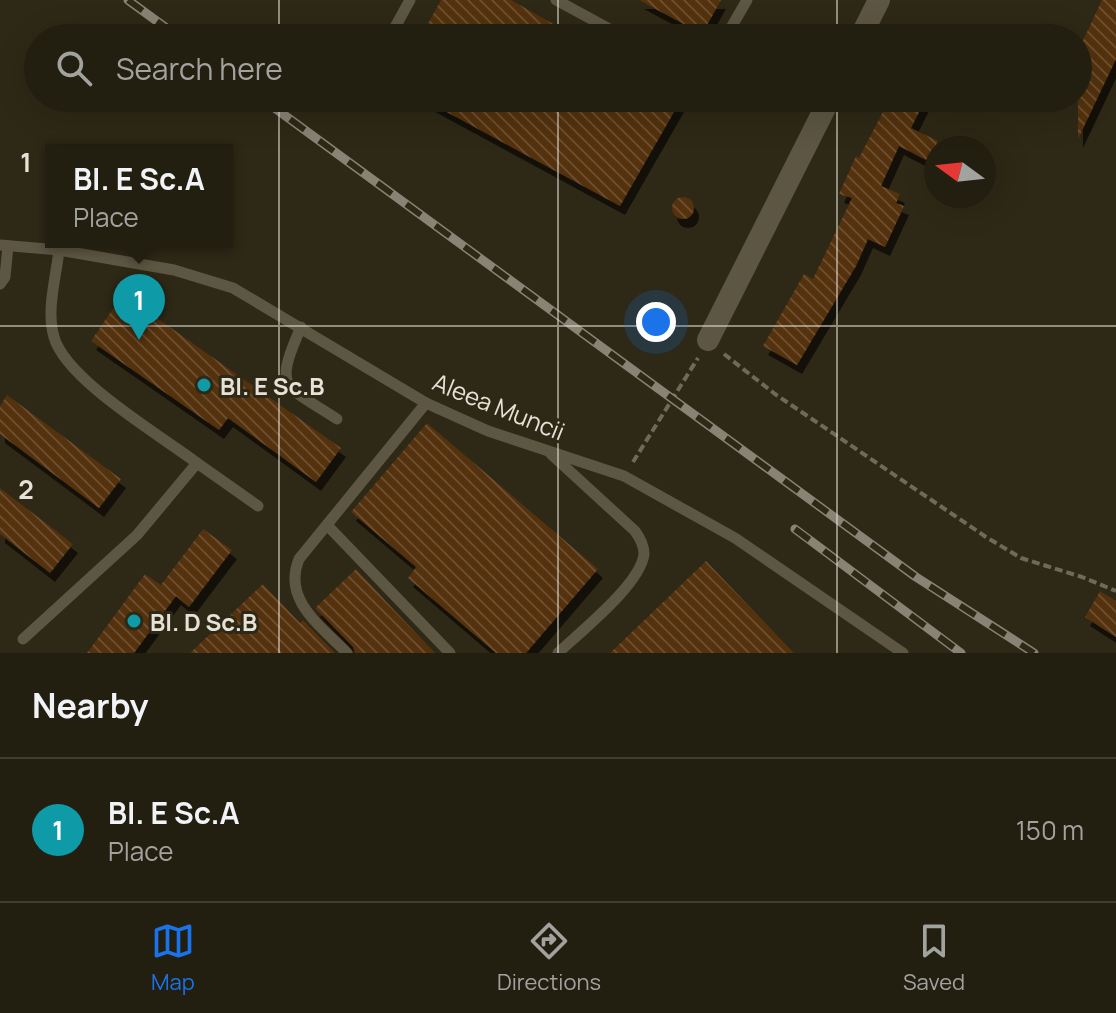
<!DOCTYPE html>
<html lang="en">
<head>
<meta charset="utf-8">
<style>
  body { margin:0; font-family:Manrope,sans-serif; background:#2a2719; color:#f1f3f6 }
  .compass { position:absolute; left:924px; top:136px; width:72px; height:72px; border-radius:50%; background:#221e10; box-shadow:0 8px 32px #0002; rotate:285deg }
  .you { position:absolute; left:656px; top:322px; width:28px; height:28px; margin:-20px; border:6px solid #fff; border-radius:50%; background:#1a73e8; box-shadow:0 0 0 12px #1a73e833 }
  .badge { display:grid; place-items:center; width:52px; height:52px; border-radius:50%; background:#1a73e8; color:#fff; font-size:26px; font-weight:700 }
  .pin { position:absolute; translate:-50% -66px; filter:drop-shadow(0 2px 4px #0008) }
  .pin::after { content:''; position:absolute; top:42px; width:28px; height:24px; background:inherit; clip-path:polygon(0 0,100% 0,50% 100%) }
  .popup { position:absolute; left:45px; top:144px; width:188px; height:104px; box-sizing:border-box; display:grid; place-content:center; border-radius:0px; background:#221e10; filter:drop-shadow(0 2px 6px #0005); font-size:26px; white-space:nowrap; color:#a2a29f }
  .popup b { font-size:30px; color:#f1f3f6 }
  .popup::after { content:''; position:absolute; left:50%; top:100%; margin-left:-16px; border:16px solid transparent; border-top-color:#221e10 }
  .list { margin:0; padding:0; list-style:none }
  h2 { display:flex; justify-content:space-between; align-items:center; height:104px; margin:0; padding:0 32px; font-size:34px }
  h2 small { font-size:26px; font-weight:400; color:#a2a29f }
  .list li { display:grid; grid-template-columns:52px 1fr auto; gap:24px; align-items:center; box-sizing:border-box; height:144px; padding:0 32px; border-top:2px solid #3f3c30 }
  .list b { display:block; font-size:30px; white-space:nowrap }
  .list p { margin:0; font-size:26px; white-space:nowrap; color:#a2a29f }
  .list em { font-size:26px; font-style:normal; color:#a2a29f }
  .icon { flex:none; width:44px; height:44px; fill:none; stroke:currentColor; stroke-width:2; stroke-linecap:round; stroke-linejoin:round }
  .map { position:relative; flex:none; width:1116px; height:653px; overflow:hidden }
  .search { position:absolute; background:#221e10; box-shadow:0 8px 32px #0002; left:24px; right:24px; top:24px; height:88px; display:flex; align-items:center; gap:20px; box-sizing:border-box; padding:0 28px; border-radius:44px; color:#a2a29f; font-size:30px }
  .sheet { height:248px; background:#221e10 }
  nav { display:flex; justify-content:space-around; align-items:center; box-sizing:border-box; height:112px; border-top:2px solid #3f3c30; background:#221e10; font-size:22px; color:#a2a29f }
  nav a { display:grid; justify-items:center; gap:4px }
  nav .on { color:#1a73e8 }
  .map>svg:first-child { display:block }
</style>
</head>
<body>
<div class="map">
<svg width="1116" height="653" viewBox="0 0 1116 653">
  <defs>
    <pattern id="building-back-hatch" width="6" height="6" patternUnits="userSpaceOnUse" patternTransform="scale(2)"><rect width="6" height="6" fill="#53300d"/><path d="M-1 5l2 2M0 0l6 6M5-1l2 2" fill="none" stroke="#6c4e30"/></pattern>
    <filter id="shadow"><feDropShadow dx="5" dy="9" stdDeviation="0" flood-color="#0009"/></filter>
  </defs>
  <rect width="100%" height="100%" fill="#2e2816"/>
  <g fill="url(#building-back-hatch)" filter="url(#shadow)">
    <path d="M 441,0 L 511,0 L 578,38 L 420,38 Z"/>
    <path d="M 639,0 L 721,0 L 702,34 Z"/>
    <path d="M 1102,0 L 1116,0 L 1116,59 L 1078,139 L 1078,51 Z"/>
    <path d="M 421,98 L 682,98 L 620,206 Z"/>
    <path d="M 890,98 L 926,98 L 911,128 L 938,141 L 928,161 L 899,146 L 881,186 L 900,194 L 896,203 L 904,206 L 885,247 L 868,239 L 856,266 L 797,365 L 763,346 L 804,274 L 813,279 L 852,198 L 839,194 L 856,156 L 859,158 Z"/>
    <circle cx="683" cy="208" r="11"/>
    <path d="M 123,294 L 341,448 L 316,482 L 228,418 L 219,430 L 91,341 Z"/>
    <path d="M 7,395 L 121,479 L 99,508 L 0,434 L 0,406 Z"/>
    <path d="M 427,423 L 598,569 L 526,653 L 496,653 L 408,578 L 416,567 L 351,512 Z"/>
    <path d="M 0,488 L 73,544 L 50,573 L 0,534 Z"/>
    <path d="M 203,529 L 232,550 L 189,607 L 176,596 L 134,653 L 87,653 L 145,574 L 161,585 Z"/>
    <path d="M 706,561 L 794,653 L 610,653 Z"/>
    <path d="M 356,569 L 394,610 L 435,653 L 355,653 L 353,647 L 315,608 Z"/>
    <path d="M 263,584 L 300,623 L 303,620 L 335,653 L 190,653 Z"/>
    <path d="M 1100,591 L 1116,601 L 1116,637 L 1085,617 Z"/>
  </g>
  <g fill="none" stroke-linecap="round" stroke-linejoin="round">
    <g stroke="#6e6959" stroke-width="4" stroke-dasharray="8 4" stroke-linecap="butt">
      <path d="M 724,354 L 775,394 L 986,537 L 1021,558 L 1082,577 L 1116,591"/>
      <path d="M 633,462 L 698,358"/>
    </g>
    <g stroke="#5d5643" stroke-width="11">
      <path d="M 556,0 L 626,38"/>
      <path d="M 389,38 L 410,0"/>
      <path d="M 725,38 L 747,0"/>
      <path d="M 0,245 L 59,250 L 174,270 L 233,288 L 426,403 L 488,431 L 624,476 L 735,538 L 903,653"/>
      <path d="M 0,284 L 5,277 L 8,246"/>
      <path d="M 301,327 C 273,391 284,384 337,419"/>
      <path d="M 551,454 L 635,531 C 640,538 644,545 644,554 C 641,584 580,632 558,653"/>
      <path d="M 197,463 L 258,506"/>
      <path d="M 327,525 L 450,653"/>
      <path d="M 23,639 L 137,535 L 197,463 C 160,435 66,380 54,337 C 46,310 56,278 59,250"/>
      <path d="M 347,653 C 321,626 282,600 299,559 L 426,403"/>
    </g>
    <g stroke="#5d5643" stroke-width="22">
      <path d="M 860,38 L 879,0"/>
      <path d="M 708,340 L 830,98"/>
    </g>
    <defs>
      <g id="rail">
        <path d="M 128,0 L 180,38"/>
        <path d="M 261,98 L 916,577 L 1034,653"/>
        <path d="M 795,529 L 961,653"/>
      </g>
    </defs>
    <use href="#rail" stroke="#888374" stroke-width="9"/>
    <use href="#rail" stroke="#2e2816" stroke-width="6" stroke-dasharray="18" stroke-linecap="butt"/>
  </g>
  <path fill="none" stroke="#e6e2d7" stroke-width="2" stroke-opacity="0.55" d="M 279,0 L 279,38M 558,0 L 558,38M 837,0 L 837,38M 279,98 L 279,653M 558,98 L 558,653M 837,98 L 837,653M 0,326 L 1116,326"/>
  <g fill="#0f9aa8" stroke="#2e2816" stroke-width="3">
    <circle cx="204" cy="385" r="8"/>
    <circle cx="134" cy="621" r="8"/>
  </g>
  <g text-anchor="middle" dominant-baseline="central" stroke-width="6" stroke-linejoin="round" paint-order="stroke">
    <g font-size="24" font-weight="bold" fill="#e6e2d7" stroke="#2e2816" text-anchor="start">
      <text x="220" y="385">Bl. E Sc.B</text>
      <text x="150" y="621">Bl. D Sc.B</text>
    </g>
    <g font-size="24" fill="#e6e2d7" stroke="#2e2816">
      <text transform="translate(499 406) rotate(22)">Aleea Muncii</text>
    </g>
  </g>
  <g font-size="26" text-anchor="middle" font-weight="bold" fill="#e6e2d7" stroke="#2e2816" stroke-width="6" stroke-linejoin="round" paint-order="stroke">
    <text x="26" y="172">1</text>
    <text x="26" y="499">2</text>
  </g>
</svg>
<svg class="compass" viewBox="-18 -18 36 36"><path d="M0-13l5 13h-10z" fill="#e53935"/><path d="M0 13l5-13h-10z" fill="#a2a29f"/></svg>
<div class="you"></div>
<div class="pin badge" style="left:139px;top:340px;background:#0f9aa8">1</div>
<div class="popup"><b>Bl. E Sc.A</b>Place</div>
<div class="search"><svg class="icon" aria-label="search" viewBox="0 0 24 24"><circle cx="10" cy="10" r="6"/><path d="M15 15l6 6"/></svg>Search here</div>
</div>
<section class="sheet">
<h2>Nearby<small></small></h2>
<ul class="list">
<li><span class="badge" style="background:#0f9aa8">1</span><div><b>Bl. E Sc.A</b><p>Place</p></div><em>150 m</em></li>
</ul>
</section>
<nav>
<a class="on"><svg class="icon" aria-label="map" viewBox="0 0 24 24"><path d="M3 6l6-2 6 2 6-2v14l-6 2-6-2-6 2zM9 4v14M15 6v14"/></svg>Map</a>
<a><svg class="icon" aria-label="directions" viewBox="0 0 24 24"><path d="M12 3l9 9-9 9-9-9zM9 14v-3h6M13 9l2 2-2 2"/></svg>Directions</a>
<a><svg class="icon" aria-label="saved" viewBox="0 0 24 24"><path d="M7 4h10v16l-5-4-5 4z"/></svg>Saved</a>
</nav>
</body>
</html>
